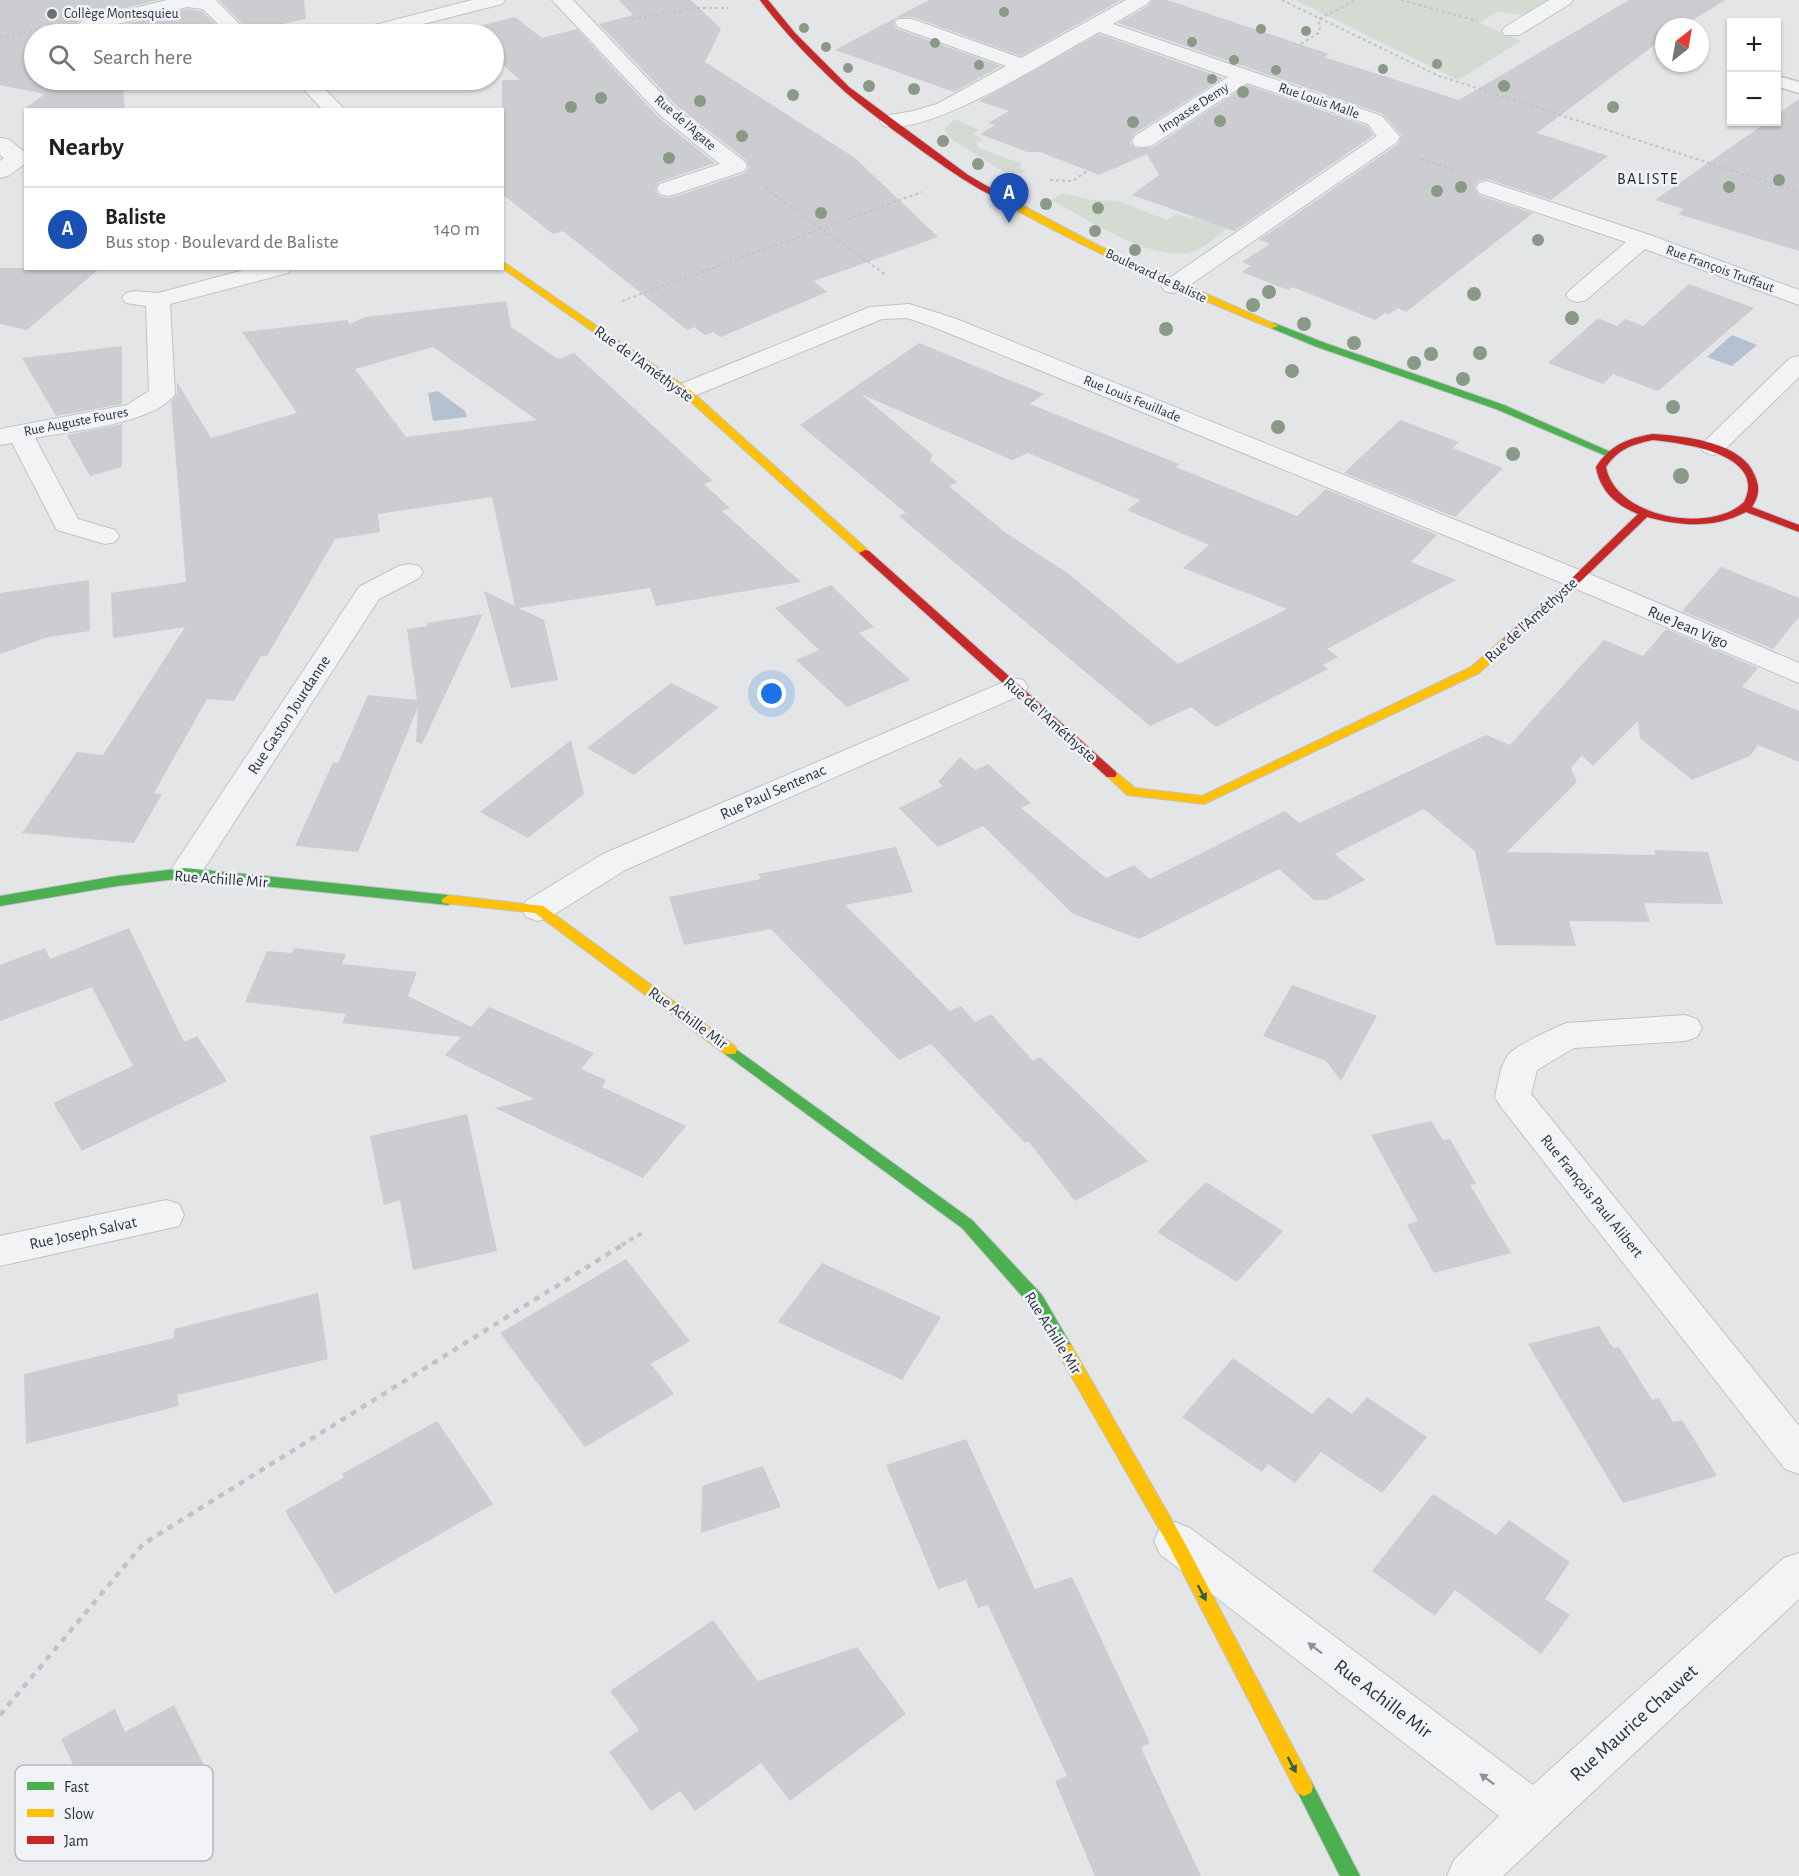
<!DOCTYPE html>
<html lang="en">
<head>
<meta charset="utf-8">
<style>
  body { margin:0; font-family:"Alegreya Sans",sans-serif; background:#f6f6f6; color:#202124 }
  .controls { position:absolute; right:18px; top:18px; display:grid; overflow:hidden; border-radius:0px; box-shadow:0 2px 4px #0004 }
  .controls button { width:54px; height:54px; display:grid; place-items:center; padding:0; border:0; border-bottom:2px solid #e0e0e0; background:#fff; color:#202124; font:30px sans-serif }
  .compass { position:absolute; left:1655px; top:18px; width:54px; height:54px; border-radius:50%; background:#fff; box-shadow:0 2px 4px #0004; rotate:31deg }
  .you { position:absolute; left:772px; top:694px; width:21px; height:21px; margin:-15px; border:4px solid #fff; border-radius:50%; background:#1a73e8; box-shadow:0 0 0 9px #1a73e833 }
  .badge { display:grid; place-items:center; width:39px; height:39px; border-radius:50%; background:#7c3aed; color:#fff; font-size:20px; font-weight:700 }
  .pin { position:absolute; translate:-50% -50px; filter:drop-shadow(0 2px 3px #0008) }
  .pin::after { content:''; position:absolute; top:32px; width:21px; height:18px; background:inherit; clip-path:polygon(0 0,100% 0,50% 100%) }
  .list { margin:0; padding:0; list-style:none }
  h2 { display:flex; justify-content:space-between; align-items:center; height:78px; margin:0; padding:0 24px; font-size:26px }
  h2 small { font-size:20px; font-weight:400; color:#757577 }
  .list li { display:grid; grid-template-columns:39px 1fr auto; gap:18px; align-items:center; box-sizing:border-box; height:84px; padding:0 24px; border-top:2px solid #e0e0e0 }
  .list b { display:block; font-size:22px; white-space:nowrap }
  .list p { margin:0; font-size:20px; white-space:nowrap; color:#757577 }
  .list em { font-size:20px; font-style:normal; color:#757577 }
  .icon { flex:none; width:33px; height:33px; fill:none; stroke:currentColor; stroke-width:2; stroke-linecap:round; stroke-linejoin:round }
  .map { position:relative; flex:none; width:1799px; height:1876px; overflow:hidden }
  .search { position:absolute; background:#fff; box-shadow:0 2px 4px #0004; left:24px; top:24px; width:480px; height:66px; display:flex; align-items:center; gap:15px; box-sizing:border-box; padding:0 21px; border-radius:33px; color:#757577; font-size:22px }
  .panel { position:absolute; background:#fff; box-shadow:0 2px 4px #0004; left:24px; top:108px; width:480px; height:162px; border-radius:0px }
  .map>svg:first-child { display:block }
</style>
</head>
<body>
<div class="map">
<svg width="1799" height="1876" viewBox="0 0 1799 1876">
  <rect width="100%" height="100%" fill="#e3e5e7"/>
  <g fill="#d4dbd3">
    <path d="M 1295,0 L 1547,0 L 1524,15 L 1496,12 L 1480,23 L 1521,41 L 1458,80 Z"/>
    <path d="M 954,119 L 980,130 L 973,134 L 984,139 L 976,143 L 979,148 L 1014,161 L 1021,162 L 1021,169 L 1026,173 L 1004,172 L 953,140 L 944,130 Z"/>
    <path d="M 1063,193 L 1091,200 L 1118,201 L 1167,220 L 1176,214 L 1192,219 L 1200,214 L 1229,226 C 1219,234 1207,246 1195,251 C 1157,266 1086,218 1051,200 Z"/>
  </g>
  <g fill="#b3c1d1">
    <path d="M 1732,335 L 1757,345 L 1732,366 L 1707,357 Z"/>
    <path d="M 438,391 L 465,411 L 467,417 L 433,421 L 428,393 Z"/>
  </g>
  <g fill="#cbcdd0" fill-rule="evenodd">
    <path d="M 0,0 L 158,0 L 81,19 L 77,25 L 81,31 L 90,33 L 187,9 L 202,11 L 225,34 L 34,34 L 34,80 L 122,80 L 125,110 L 23,110 L 45,94 L 0,85 Z"/>
    <path d="M 219,0 L 304,0 L 306,19 L 249,31 Z"/>
    <path d="M 619,0 L 691,0 L 721,29 L 705,62 L 855,158 L 938,237 L 814,281 L 827,292 L 721,337 L 713,332 L 705,335 L 694,327 L 687,330 L 563,231 L 553,234 L 502,194 L 502,80 L 520,80 L 494,57 L 494,34 L 468,34 L 463,30 L 515,17 L 542,38 L 577,29 L 659,118 L 715,163 L 659,182 L 655,190 L 659,196 L 667,198 L 677,196 L 745,173 L 749,167 L 745,159 L 677,106 L 599,24 L 633,15 Z"/>
    <path d="M 929,0 L 1121,0 L 1021,56 L 913,17 L 896,18 L 893,23 L 897,29 L 1001,66 L 954,92 L 835,50 Z"/>
    <path d="M 1152,0 L 1167,0 L 1329,54 L 1324,57 L 1459,100 L 1629,0 L 1725,0 L 1682,27 L 1664,27 L 1664,38 L 1537,133 L 1608,156 L 1551,200 L 1488,179 L 1478,181 L 1474,187 L 1478,195 L 1533,213 L 1406,312 L 1398,308 L 1389,314 L 1385,313 L 1375,320 L 1293,287 L 1288,290 L 1242,272 L 1251,266 L 1242,262 L 1270,244 L 1259,240 L 1398,144 L 1402,136 L 1383,114 L 1118,23 L 1148,6 Z"/>
    <path d="M 1099,34 L 1223,78 L 1134,134 L 1130,142 L 1135,148 L 1152,148 L 1247,85 L 1367,126 L 1374,135 L 1234,231 L 1132,195 L 1159,175 L 1147,154 L 1099,175 L 1040,152 L 1027,152 L 980,134 L 995,125 L 988,123 L 1009,111 L 979,101 Z"/>
    <path d="M 1799,99 L 1799,251 L 1678,214 L 1684,209 L 1655,200 L 1767,122 L 1776,122 L 1776,115 Z"/>
    <path d="M 0,268 L 100,268 L 27,330 L 0,324 Z"/>
    <path d="M 1689,284 L 1754,308 L 1658,391 L 1613,374 L 1603,384 L 1548,363 L 1598,318 L 1617,326 L 1625,319 L 1643,326 Z"/>
    <path d="M 506,301 L 511,327 L 558,359 L 574,353 L 713,481 L 704,484 L 730,508 L 722,511 L 801,582 L 656,606 L 650,588 L 519,608 L 544,620 L 558,680 L 511,688 L 484,591 L 515,606 L 492,497 L 378,514 L 380,532 L 335,539 L 267,656 L 261,656 L 234,701 L 207,699 L 154,793 L 162,794 L 134,843 L 22,833 L 77,752 L 103,755 L 185,627 L 113,638 L 111,593 L 186,582 L 171,401 L 177,394 L 177,382 L 211,438 L 297,413 L 242,332 L 347,320 L 350,324 L 365,317 ZM 433,347 L 537,420 L 406,437 L 355,369 Z"/>
    <path d="M 919,343 L 1044,394 L 1030,404 L 1179,464 L 1176,467 L 1297,516 L 1326,489 L 1437,535 L 1411,562 L 1456,580 L 1327,649 L 1338,657 L 1323,665 L 1328,669 L 1216,727 L 1191,707 L 1150,726 L 899,516 L 906,513 L 800,425 ZM 861,394 L 1012,460 L 1028,453 L 1140,500 L 1127,510 L 1209,545 L 1183,568 L 1287,609 L 1178,664 L 1069,574 L 1006,533 L 949,486 L 957,482 L 930,460 L 933,455 Z"/>
    <path d="M 122,346 L 122,404 L 56,416 L 22,358 Z"/>
    <path d="M 1400,420 L 1459,442 L 1452,448 L 1503,468 L 1455,517 L 1344,473 Z"/>
    <path d="M 122,424 L 122,467 L 90,476 L 67,435 Z"/>
    <path d="M 1721,567 L 1799,598 L 1799,617 L 1773,649 L 1682,611 Z"/>
    <path d="M 89,580 L 90,631 L 48,637 L 0,654 L 0,593 Z"/>
    <path d="M 831,585 L 874,627 L 859,633 L 910,680 L 847,707 L 796,660 L 819,650 L 775,608 Z"/>
    <path d="M 483,614 L 422,744 L 416,742 L 418,707 L 358,852 L 295,846 L 333,762 L 338,763 L 368,695 L 417,700 L 407,629 L 427,626 L 427,623 Z"/>
    <path d="M 1666,629 L 1758,668 L 1742,687 L 1799,711 L 1799,762 L 1758,745 L 1750,756 L 1692,780 L 1640,738 L 1638,721 L 1593,766 L 1582,755 L 1571,768 L 1577,782 L 1507,852 L 1655,855 L 1655,850 L 1708,852 L 1723,904 L 1644,903 L 1650,922 L 1569,921 L 1576,946 L 1496,945 L 1475,851 L 1424,809 L 1335,854 L 1365,880 L 1326,900 L 1314,900 L 1279,869 L 1139,939 L 1073,914 L 983,826 L 938,847 L 899,808 L 943,786 L 938,782 L 960,757 L 975,770 L 988,764 L 1031,803 L 1021,808 L 1106,878 L 1134,865 L 1150,879 L 1285,811 L 1299,823 L 1486,735 L 1510,745 L 1604,640 L 1643,656 Z"/>
    <path d="M 671,683 L 719,707 L 634,775 L 587,748 Z"/>
    <path d="M 571,740 L 584,794 L 528,838 L 480,812 Z"/>
    <path d="M 896,847 L 913,892 L 845,905 L 950,1011 L 961,1006 L 975,1022 L 991,1014 L 1033,1061 L 1040,1057 L 1148,1161 L 1075,1201 L 1028,1141 L 1025,1143 L 931,1044 L 899,1060 L 771,929 L 684,945 L 669,897 L 761,879 L 758,874 Z"/>
    <path d="M 129,928 L 184,1042 L 197,1036 L 227,1081 L 82,1151 L 53,1103 L 133,1066 L 92,987 L 0,1021 L 0,965 L 45,948 L 50,959 Z"/>
    <path d="M 295,948 L 346,954 L 342,964 L 417,972 L 408,996 L 471,1027 L 489,1007 L 594,1053 L 581,1069 L 606,1080 L 602,1087 L 686,1126 L 643,1178 L 495,1108 L 534,1099 L 445,1055 L 461,1037 L 342,1023 L 346,1014 L 245,1002 L 267,951 L 292,953 Z"/>
    <path d="M 1292,985 L 1377,1016 L 1341,1081 L 1326,1061 L 1263,1036 Z"/>
    <path d="M 467,1114 L 497,1251 L 413,1270 L 400,1200 L 384,1205 L 370,1136 Z"/>
    <path d="M 1431,1121 L 1443,1140 L 1450,1139 L 1476,1184 L 1470,1185 L 1511,1253 L 1434,1273 L 1407,1225 L 1418,1221 L 1371,1135 Z"/>
    <path d="M 1206,1182 L 1283,1231 L 1237,1282 L 1157,1232 Z"/>
    <path d="M 626,1259 L 690,1341 L 651,1364 L 674,1394 L 585,1447 L 500,1333 Z"/>
    <path d="M 822,1263 L 941,1317 L 902,1380 L 778,1322 Z"/>
    <path d="M 318,1293 L 328,1359 L 177,1395 L 179,1406 L 26,1444 L 24,1374 L 174,1338 L 174,1329 Z"/>
    <path d="M 1599,1326 L 1613,1348 L 1619,1347 L 1652,1400 L 1659,1398 L 1673,1422 L 1682,1420 L 1717,1476 L 1623,1503 L 1528,1344 Z"/>
    <path d="M 1233,1358 L 1312,1414 L 1328,1397 L 1352,1414 L 1367,1397 L 1427,1437 L 1382,1493 L 1321,1452 L 1295,1483 L 1268,1464 L 1262,1472 L 1182,1417 Z"/>
    <path d="M 437,1421 L 493,1504 L 335,1594 L 285,1511 L 344,1477 L 342,1474 Z"/>
    <path d="M 966,1439 L 1035,1589 L 1072,1577 L 1150,1743 L 1141,1748 L 1201,1876 L 1095,1876 L 1055,1781 L 1067,1776 L 988,1605 L 978,1608 L 966,1580 L 938,1589 L 886,1465 Z"/>
    <path d="M 763,1466 L 781,1507 L 701,1533 L 702,1486 Z"/>
    <path d="M 1433,1494 L 1496,1535 L 1509,1520 L 1570,1562 L 1545,1599 L 1570,1615 L 1541,1654 L 1455,1590 L 1435,1616 L 1372,1571 Z"/>
    <path d="M 713,1620 L 758,1681 L 857,1647 L 906,1714 L 790,1801 L 761,1763 L 695,1811 L 680,1791 L 651,1811 L 609,1752 L 639,1730 L 610,1691 Z"/>
    <path d="M 174,1705 L 204,1765 L 174,1782 L 188,1810 L 115,1854 L 61,1739 L 115,1709 L 125,1732 Z"/>
  </g>
  <g fill="none" stroke-linecap="round" stroke-linejoin="round">
    <defs>
      <path id="lane" d="M 1781,77 L 1799,82 L 1799,93 L 1776,86 L 1776,78 Z"/>
      <g id="street">
        <path d="M 167,0 L 216,0 L 249,34 L 228,34 L 203,9 L 187,7 L 89,31 L 82,29 L 79,25 L 82,21 Z"/>
        <path d="M 472,0 L 505,0 L 502,4 L 384,34 L 352,34 L 355,30 Z"/>
        <path d="M 552,0 L 573,0 L 675,108 L 744,161 L 747,166 L 744,171 L 676,194 L 668,196 L 660,194 L 657,189 L 660,184 L 720,164 L 661,116 Z"/>
        <path d="M 1126,0 L 1150,0 L 1147,4 L 1113,24 L 1382,116 L 1400,137 L 1397,142 L 1181,291 L 1173,293 L 1165,291 L 1161,286 L 1165,281 L 1377,136 L 1368,124 L 1247,83 L 1151,146 L 1143,147 L 1135,146 L 1132,141 L 1135,136 L 1228,77 L 1099,32 C 1055,56 929,137 883,126 L 880,121 L 883,116 L 914,111 L 937,104 L 1006,66 L 898,27 L 895,23 L 898,19 L 912,19 L 1021,58 Z"/>
        <path d="M 1549,0 L 1573,0 L 1570,4 L 1519,35 L 1505,35 L 1502,31 L 1505,27 Z"/>
        <path d="M 295,80 L 316,80 L 345,110 L 323,110 Z"/>
        <path d="M 0,138 L 8,139 L 26,153 L 26,163 L 8,176 L 0,178 L 0,161 L 4,158 L 0,155 Z"/>
        <path d="M 1487,181 L 1650,235 L 1799,290 L 1799,305 L 1645,249 L 1586,300 L 1578,302 L 1570,300 L 1566,295 L 1570,290 L 1626,242 L 1479,193 L 1476,188 L 1479,183 Z"/>
        <path d="M 251,268 L 291,268 L 288,273 L 170,304 L 175,394 C 154,424 70,431 35,438 L 78,519 L 115,530 L 119,536 L 115,542 L 105,544 L 57,530 L 12,443 L 0,445 L 0,429 L 127,405 L 149,391 L 146,306 L 126,303 L 122,298 L 126,293 L 134,291 L 158,293 Z"/>
        <path d="M 909,304 L 954,318 L 1587,573 L 1799,663 L 1799,683 L 1567,585 L 936,328 L 907,318 L 882,319 L 694,396 L 685,399 L 676,396 L 672,391 L 676,386 L 870,307 Z"/>
        <path d="M 1799,356 L 1799,377 L 1722,452 L 1713,455 L 1704,452 L 1700,447 L 1704,442 L 1790,358 Z"/>
        <path d="M 409,564 L 419,566 L 423,572 L 419,578 L 379,599 L 196,881 L 185,884 L 174,881 L 169,873 L 174,865 L 359,587 L 399,566 Z"/>
        <path d="M 1013,678 L 1023,680 L 1028,687 L 1023,694 L 625,870 L 550,917 L 538,921 L 526,917 L 522,909 L 526,901 L 603,854 Z"/>
        <path d="M 1685,1015 L 1697,1019 L 1702,1028 L 1697,1037 L 1685,1041 L 1574,1048 L 1537,1070 L 1531,1094 L 1799,1426 L 1799,1474 L 1785,1469 L 1501,1107 L 1495,1097 C 1498,1084 1500,1066 1508,1055 C 1515,1046 1555,1027 1567,1023 Z"/>
        <path d="M 166,1200 L 179,1204 L 184,1215 L 179,1226 L 0,1266 L 0,1236 Z"/>
        <path d="M 1175,1522 L 1190,1528 L 1533,1785 L 1784,1558 L 1799,1553 L 1799,1599 L 1503,1876 L 1447,1876 L 1454,1860 L 1499,1816 L 1160,1554 L 1154,1541 L 1160,1528 Z"/>
      </g>
      <g id="fast">
        <path d="M 1274,323 L 1325,343 L 1504,405 L 1613,453 L 1608,456 L 1604,455 L 1496,409 L 1317,347 L 1271,328 L 1271,324 Z"/>
        <path d="M 185,868 L 448,895 L 455,900 L 448,905 L 185,878 L 117,886 L 0,906 L 0,896 L 117,876 Z"/>
        <path d="M 730,1045 L 972,1220 L 1042,1295 L 1071,1345 L 1073,1350 L 1071,1355 L 1065,1357 L 1059,1355 L 1030,1305 L 962,1228 L 725,1054 L 723,1050 L 725,1046 Z"/>
        <path d="M 1304,1778 L 1311,1781 L 1360,1876 L 1340,1876 L 1295,1787 L 1297,1781 Z"/>
      </g>
      <g id="slow">
        <path d="M 993,193 L 999,193 L 1101,247 L 1279,326 L 1271,328 C 1175,289 1082,248 993,197 Z"/>
        <path d="M 502,261 L 689,389 L 869,551 L 869,555 L 861,555 L 681,393 L 502,268 Z"/>
        <path d="M 1509,636 L 1513,637 L 1515,640 L 1513,643 L 1479,673 L 1204,804 L 1127,795 L 1105,774 L 1111,770 L 1115,771 L 1135,788 L 1202,796 L 1471,667 L 1505,637 Z"/>
        <path d="M 448,895 L 543,906 L 735,1046 L 737,1050 L 735,1054 L 725,1054 L 535,913 L 443,903 L 441,900 Z"/>
        <path d="M 1065,1343 L 1071,1345 L 1181,1536 L 1311,1781 L 1313,1787 L 1311,1793 L 1304,1796 L 1297,1793 L 1169,1546 L 1059,1355 L 1057,1350 L 1059,1345 Z"/>
      </g>
      <g id="jam">
        <path d="M 760,0 L 768,0 L 795,33 L 849,87 L 968,175 L 999,193 L 999,197 C 983,199 858,105 841,88 C 812,61 784,32 760,0 Z"/>
        <path d="M 1653,434 C 1684,436 1743,442 1755,476 C 1760,488 1759,496 1752,507 L 1799,525 L 1799,532 L 1746,512 C 1713,529 1681,526 1647,517 L 1581,581 L 1513,643 L 1505,643 L 1503,640 L 1505,637 L 1573,577 L 1638,514 C 1616,505 1600,491 1596,467 C 1610,445 1628,438 1653,434 ZM 1653,440 C 1683,443 1768,454 1744,502 C 1710,535 1615,517 1606,467 C 1618,449 1633,444 1653,440 Z"/>
        <path d="M 865,550 L 869,551 L 1115,771 L 1117,774 L 1115,777 L 1107,777 L 861,555 L 859,553 Z"/>
      </g>
    </defs>
    <use href="#lane" stroke="#c1c3c5" stroke-width="3"/>
    <use href="#street" stroke="#c1c3c5" stroke-width="2"/>
    <use href="#fast" stroke="#c1c3c5" stroke-width="2"/>
    <use href="#slow" stroke="#c1c3c5" stroke-width="2"/>
    <use href="#jam" stroke="#c1c3c5" stroke-width="2"/>
    <g stroke="#c2c3c8" stroke-width="2" stroke-dasharray="3 3" stroke-linecap="butt">
      <path d="M 1282,0 L 1439,76 L 1799,192"/>
      <path d="M 1401,0 L 1477,21"/>
      <path d="M 632,19 L 695,8 L 728,8"/>
      <path d="M 0,38 L 52,26"/>
      <path d="M 1301,44 L 1320,32 L 1319,19 L 1356,0"/>
      <path d="M 1421,159 L 1454,170"/>
      <path d="M 1050,180 L 1073,181 L 1088,170"/>
      <path d="M 765,188 L 886,275"/>
      <path d="M 622,301 L 922,192"/>
    </g>
    <path stroke="#c2c3c8" stroke-width="4" stroke-dasharray="4.5 4.5" stroke-linecap="butt" d="M 622,1245 L 642,1233"/>
    <path stroke="#c2c3c8" stroke-width="4.5" stroke-dasharray="6 6" stroke-linecap="butt" d="M 0,1715 L 143,1544 L 624,1244"/>
    <use href="#lane" fill="#f2f3f5" fill-rule="evenodd"/>
    <use href="#street" fill="#f2f3f5" fill-rule="evenodd"/>
    <use href="#fast" fill="#4caf50" fill-rule="evenodd"/>
    <use href="#slow" fill="#ffc107" fill-rule="evenodd"/>
    <use href="#jam" fill="#c62828" fill-rule="evenodd"/>
  </g>
  <g fill="#899a87">
    <circle cx="1004" cy="12" r="5"/>
    <circle cx="804" cy="28" r="5"/>
    <circle cx="1261" cy="29" r="5"/>
    <circle cx="1306" cy="31" r="5"/>
    <circle cx="1192" cy="42" r="5"/>
    <circle cx="935" cy="43" r="5"/>
    <circle cx="826" cy="47" r="5"/>
    <circle cx="1234" cy="60" r="5"/>
    <circle cx="1437" cy="64" r="5"/>
    <circle cx="979" cy="65" r="5"/>
    <circle cx="848" cy="68" r="5"/>
    <circle cx="1383" cy="69" r="5"/>
    <circle cx="1276" cy="70" r="5"/>
    <circle cx="1212" cy="79" r="5"/>
    <circle cx="869" cy="86" r="6"/>
    <circle cx="1504" cy="86" r="6"/>
    <circle cx="914" cy="89" r="6"/>
    <circle cx="1243" cy="92" r="6"/>
    <circle cx="793" cy="95" r="6"/>
    <circle cx="601" cy="98" r="6"/>
    <circle cx="700" cy="101" r="6"/>
    <circle cx="571" cy="107" r="6"/>
    <circle cx="1613" cy="107" r="6"/>
    <circle cx="1220" cy="121" r="6"/>
    <circle cx="1133" cy="122" r="6"/>
    <circle cx="742" cy="136" r="6"/>
    <circle cx="943" cy="141" r="6"/>
    <circle cx="669" cy="158" r="6"/>
    <circle cx="978" cy="164" r="6"/>
    <circle cx="1779" cy="180" r="6"/>
    <circle cx="1012" cy="185" r="6"/>
    <circle cx="1461" cy="187" r="6"/>
    <circle cx="1729" cy="187" r="6"/>
    <circle cx="1437" cy="191" r="6"/>
    <circle cx="1046" cy="204" r="6"/>
    <circle cx="1098" cy="208" r="6"/>
    <circle cx="821" cy="213" r="6"/>
    <circle cx="1095" cy="231" r="6"/>
    <circle cx="1538" cy="240" r="6"/>
    <circle cx="1135" cy="250" r="6"/>
    <circle cx="1269" cy="292" r="7"/>
    <circle cx="1474" cy="294" r="7"/>
    <circle cx="1253" cy="305" r="7"/>
    <circle cx="1572" cy="318" r="7"/>
    <circle cx="1304" cy="324" r="7"/>
    <circle cx="1166" cy="329" r="7"/>
    <circle cx="1354" cy="343" r="7"/>
    <circle cx="1480" cy="353" r="7"/>
    <circle cx="1431" cy="354" r="7"/>
    <circle cx="1414" cy="363" r="7"/>
    <circle cx="1292" cy="371" r="7"/>
    <circle cx="1463" cy="379" r="7"/>
    <circle cx="1673" cy="407" r="7"/>
    <circle cx="1278" cy="427" r="7"/>
    <circle cx="1513" cy="454" r="7"/>
    <circle cx="1681" cy="476" r="8"/>
  </g>
  <defs><path id="oneway-solid" d="M-6-.8H1V-3.2L6.5 0L1 3.2V.8H-6Z" transform="scale(1.5)"/></defs>
  <g fill="#365e46">
    <use href="#oneway-solid" transform="translate(1202 1593) rotate(62)"/>
    <use href="#oneway-solid" transform="translate(1292 1765) rotate(62)"/>
  </g>
  <g fill="#8e929b">
    <use href="#oneway-solid" transform="translate(1315 1648) rotate(-143)"/>
    <use href="#oneway-solid" transform="translate(1487 1779) rotate(-143)"/>
  </g>
  <circle fill="#6b717b" stroke="#f1f3f7" stroke-width="2" cx="52" cy="14" r="6"/>
  <g text-anchor="middle" dominant-baseline="central" stroke-width="5" stroke-linejoin="round" paint-order="stroke">
    <g font-size="14" fill="#2a3241" stroke="#f1f3f7" text-anchor="start">
      <text x="64" y="14">Collège Montesquieu</text>
    </g>
    <g font-size="14" fill="#2a3241" stroke="#f1f3f7">
      <text transform="translate(1319 101) rotate(19)">Rue Louis Malle</text>
      <text transform="translate(1194 108) rotate(-33)">Impasse Demy</text>
      <text transform="translate(685 123) rotate(41)">Rue de l'Agate</text>
      <text transform="translate(1720 269) rotate(20)">Rue François Truffaut</text>
      <text transform="translate(1156 276) rotate(25)">Boulevard de Baliste</text>
      <text transform="translate(1132 399) rotate(22)">Rue Louis Feuillade</text>
      <text transform="translate(76 422) rotate(-11)">Rue Auguste Foures</text>
    </g>
    <g font-size="16" letter-spacing="1.5" fill="#1c2431" stroke="#f1f3f7">
      <text x="1648" y="179">BALISTE</text>
    </g>
    <g font-size="16" fill="#2a3241" stroke="#f1f3f7">
      <text transform="translate(644 364) rotate(36)">Rue de l'Améthyste</text>
      <text transform="translate(1531 620) rotate(-42)">Rue de l'Améthyste</text>
      <text transform="translate(1688 627) rotate(23)">Rue Jean Vigo</text>
      <text transform="translate(289 715) rotate(-57)">Rue Gaston Jourdanne</text>
      <text transform="translate(1050 720) rotate(42)">Rue de l'Améthyste</text>
      <text transform="translate(773 792) rotate(-24)">Rue Paul Sentenac</text>
      <text transform="translate(221 879) rotate(4)">Rue Achille Mir</text>
      <text transform="translate(688 1018) rotate(36)">Rue Achille Mir</text>
      <text transform="translate(1592 1196) rotate(51)">Rue François Paul Alibert</text>
      <text transform="translate(83 1233) rotate(-12)">Rue Joseph Salvat</text>
      <text transform="translate(1053 1333) rotate(58)">Rue Achille Mir</text>
    </g>
    <g font-size="20" fill="#2a3241" stroke="#f1f3f7">
      <text transform="translate(1383 1699) rotate(37)">Rue Achille Mir</text>
      <text transform="translate(1634 1723) rotate(-42)">Rue Maurice Chauvet</text>
    </g>
  </g>
  <rect x="15" y="1765" width="198" height="96" rx="9" fill="#f1f3f7" stroke="#b5b9c0" stroke-width="1.5"/>
  <rect x="27" y="1782" width="27" height="8" fill="#4caf50"/>
  <rect x="27" y="1809" width="27" height="8" fill="#ffc107"/>
  <rect x="27" y="1836" width="27" height="8" fill="#c62828"/>
  <g font-size="16" fill="#2a3241">
    <text x="64" y="1792">Fast</text>
    <text x="64" y="1819">Slow</text>
    <text x="64" y="1846">Jam</text>
  </g>
</svg>
<div class="controls">
<button>+</button>
<button>−</button>
</div>
<svg class="compass" viewBox="-18 -18 36 36"><path d="M0-13l5 13h-10z" fill="#e53935"/><path d="M0 13l5-13h-10z" fill="#757577"/></svg>
<div class="you"></div>
<div class="pin badge" style="left:1009px;top:223px;background:#1a4fb4">A</div>
<div class="search"><svg class="icon" aria-label="search" viewBox="0 0 24 24"><circle cx="10" cy="10" r="6"/><path d="M15 15l6 6"/></svg>Search here</div>
<section class="panel">
<h2>Nearby<small></small></h2>
<ul class="list">
<li><span class="badge" style="background:#1a4fb4">A</span><div><b>Baliste</b><p>Bus stop · Boulevard de Baliste</p></div><em>140 m</em></li>
</ul>
</section>
</div>
</body>
</html>
